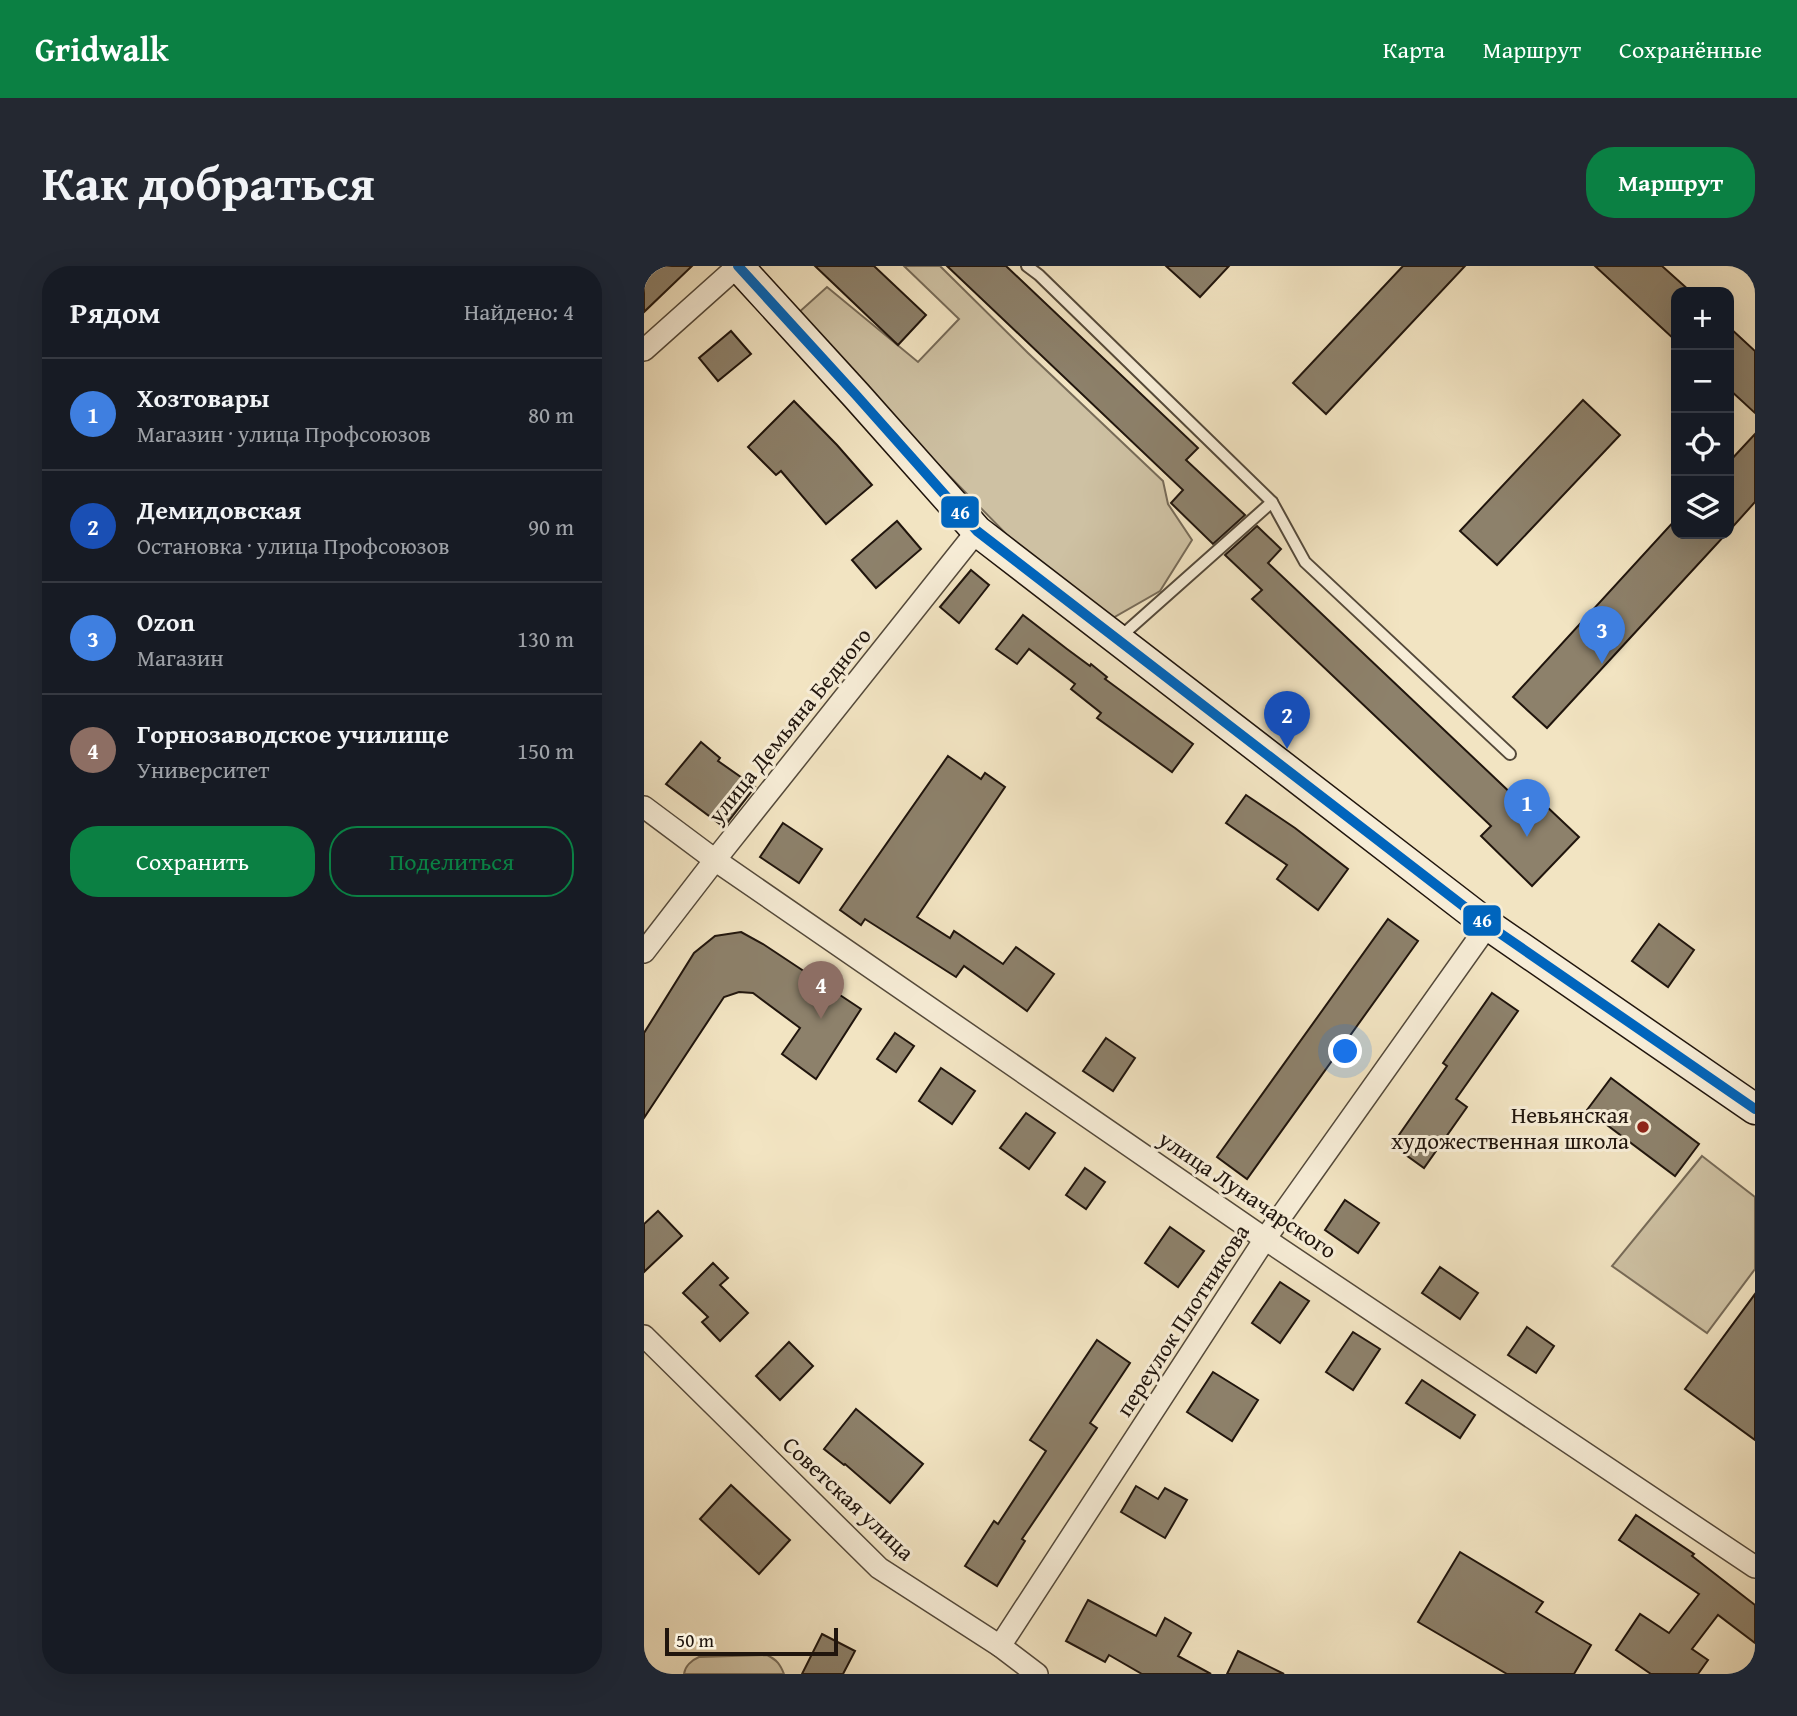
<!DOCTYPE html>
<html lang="ru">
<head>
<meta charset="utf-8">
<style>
  body { margin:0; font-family:"Gentium Book Plus",serif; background:#242831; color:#f1f3f6 }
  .controls { position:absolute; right:21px; top:21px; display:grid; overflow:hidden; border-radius:14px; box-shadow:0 7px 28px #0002 }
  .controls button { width:63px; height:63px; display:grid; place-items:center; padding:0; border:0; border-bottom:2px solid #363941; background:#171b24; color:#f1f3f6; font:35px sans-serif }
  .scale { position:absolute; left:21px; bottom:18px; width:173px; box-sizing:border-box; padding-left:7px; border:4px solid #20150d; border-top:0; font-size:19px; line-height:24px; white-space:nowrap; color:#20150d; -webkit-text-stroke:5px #f7edd7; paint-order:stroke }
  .you { position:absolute; left:702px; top:786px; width:24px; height:24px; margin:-18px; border:5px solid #fff; border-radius:50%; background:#1a73e8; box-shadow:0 0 0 10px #1a73e833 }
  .badge { display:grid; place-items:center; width:46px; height:46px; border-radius:50%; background:#0b8043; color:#fff; font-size:23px; font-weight:700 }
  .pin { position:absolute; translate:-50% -58px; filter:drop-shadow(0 2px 4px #0008) }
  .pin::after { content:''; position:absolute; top:37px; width:24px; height:21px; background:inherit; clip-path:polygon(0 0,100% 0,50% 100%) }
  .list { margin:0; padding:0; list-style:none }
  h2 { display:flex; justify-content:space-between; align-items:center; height:91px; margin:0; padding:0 28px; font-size:30px }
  h2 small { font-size:23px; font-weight:400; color:#9ea1a6 }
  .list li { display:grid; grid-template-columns:46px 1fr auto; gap:21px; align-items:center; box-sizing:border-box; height:112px; padding:0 28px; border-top:2px solid #363941 }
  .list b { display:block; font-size:26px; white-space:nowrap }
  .list p { margin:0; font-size:23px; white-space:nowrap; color:#9ea1a6 }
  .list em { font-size:23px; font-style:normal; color:#9ea1a6 }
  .actions { display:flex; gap:14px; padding:21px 28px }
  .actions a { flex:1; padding:16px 0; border:2px solid #0b8043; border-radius:28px; text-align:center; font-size:24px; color:#0b8043 }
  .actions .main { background:#0b8043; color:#fff }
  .icon { flex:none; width:38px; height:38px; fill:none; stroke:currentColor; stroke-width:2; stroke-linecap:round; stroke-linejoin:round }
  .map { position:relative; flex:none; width:1111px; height:1408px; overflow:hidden; border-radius:28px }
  header { display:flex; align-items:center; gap:42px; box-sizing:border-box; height:98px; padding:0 35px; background:#0b8043; color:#fff }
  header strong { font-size:33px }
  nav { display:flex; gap:38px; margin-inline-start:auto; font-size:24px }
  .intro { display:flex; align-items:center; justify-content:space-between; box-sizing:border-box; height:168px; padding:0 42px }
  h1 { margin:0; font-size:49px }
  .button { padding:18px 32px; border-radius:28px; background:#0b8043; color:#fff; font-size:24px; font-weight:700 }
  main { display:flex; gap:42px; padding:0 42px }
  aside { flex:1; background:#171b24; border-radius:28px; box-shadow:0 7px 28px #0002 }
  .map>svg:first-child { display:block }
</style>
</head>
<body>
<header>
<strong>Gridwalk</strong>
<nav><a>Карта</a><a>Маршрут</a><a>Сохранённые</a></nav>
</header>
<div class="intro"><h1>Как добраться</h1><a class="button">Маршрут</a></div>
<main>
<aside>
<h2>Рядом<small>Найдено: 4</small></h2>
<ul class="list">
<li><span class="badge" style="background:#3f7fe0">1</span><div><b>Хозтовары</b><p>Магазин · улица Профсоюзов</p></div><em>80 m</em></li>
<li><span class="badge" style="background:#1a4fb4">2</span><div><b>Демидовская</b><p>Остановка · улица Профсоюзов</p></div><em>90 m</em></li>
<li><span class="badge" style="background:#3f7fe0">3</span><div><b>Ozon</b><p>Магазин</p></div><em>130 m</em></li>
<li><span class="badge" style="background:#8d6e63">4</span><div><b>Горнозаводское училище</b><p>Университет</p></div><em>150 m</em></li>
</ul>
<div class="actions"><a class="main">Сохранить</a><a>Поделиться</a></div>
</aside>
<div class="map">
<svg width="1111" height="1408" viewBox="0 0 1111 1408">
  <rect width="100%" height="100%" fill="#f2e4c2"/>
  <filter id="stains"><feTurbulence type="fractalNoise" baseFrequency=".00286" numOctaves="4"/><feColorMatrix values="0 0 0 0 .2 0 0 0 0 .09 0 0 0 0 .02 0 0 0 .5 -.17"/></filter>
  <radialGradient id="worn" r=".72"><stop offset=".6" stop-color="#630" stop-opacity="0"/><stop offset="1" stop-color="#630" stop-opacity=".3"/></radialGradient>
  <g fill="#cec1a3" stroke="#776b58" stroke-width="2">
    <path d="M 260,0 L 296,0 L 384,87 L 519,215 L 524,238 L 548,274 L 516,325 L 467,353 L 370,276 L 279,183 L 153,48 L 183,21 L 274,96 L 315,53 Z"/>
    <path d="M 1058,890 L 1111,931 L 1111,1003 L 1063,1067 L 968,1000 Z"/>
    <path d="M 123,1389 C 133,1394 136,1398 140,1408 L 40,1408 C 41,1400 48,1394 55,1391 Z"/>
  </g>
  <g fill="#8d816b" stroke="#20150d" stroke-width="2">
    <path d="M 0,0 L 48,0 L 0,46 Z"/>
    <path d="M 171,0 L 230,0 L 282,49 L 254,79 Z"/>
    <path d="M 303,0 L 362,0 L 554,182 L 542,194 L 601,249 L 569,278 L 527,237 L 539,224 Z"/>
    <path d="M 522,0 L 585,0 L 556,31 Z"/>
    <path d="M 759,0 L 821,0 L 682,148 L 649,117 Z"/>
    <path d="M 951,0 L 1018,0 L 1047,26 L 1032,26 L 1032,75 Z"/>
    <path d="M 1085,61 L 1111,85 L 1111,147 L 1085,123 Z"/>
    <path d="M 87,65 L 107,88 L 74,115 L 55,92 Z"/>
    <path d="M 939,134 L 976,169 L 853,299 L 816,265 Z"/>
    <path d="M 150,135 L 193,179 L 228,219 L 182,258 L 137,205 L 132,209 L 104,181 Z"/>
    <path d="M 1111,168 L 1111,236 L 1085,265 L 1085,196 Z"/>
    <path d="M 1032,253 L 1032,268 L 1082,268 L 903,462 L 869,431 Z"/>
    <path d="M 253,255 L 277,283 L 232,322 L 208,294 Z"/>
    <path d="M 613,260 L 637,283 L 624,297 L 873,533 L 883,522 L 935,571 L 888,620 L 837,570 L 847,560 L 608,333 L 618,324 L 581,289 Z"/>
    <path d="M 327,304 L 345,319 L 315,357 L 296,341 Z"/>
    <path d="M 379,349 L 423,383 L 446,400 L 447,398 L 463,411 L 461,413 L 549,478 L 528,506 L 453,452 L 457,447 L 427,423 L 431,418 L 385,383 L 373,398 L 352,383 Z"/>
    <path d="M 57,476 L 76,492 L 74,495 L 111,521 L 80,561 L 22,518 Z"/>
    <path d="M 304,490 L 337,513 L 341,507 L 361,521 L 273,651 L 306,672 L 310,665 L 359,698 L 372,681 L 410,708 L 383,745 L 320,700 L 312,711 L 221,653 L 217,659 L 196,644 Z"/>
    <path d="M 602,529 L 651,562 L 704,603 L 674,644 L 633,613 L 643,599 L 582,557 Z"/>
    <path d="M 139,557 L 178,583 L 155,617 L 116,591 Z"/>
    <path d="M 744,653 L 774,675 L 603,913 L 573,891 Z"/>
    <path d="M 1015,658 L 1050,684 L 1024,721 L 988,695 Z"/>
    <path d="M 97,666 L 119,678 L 217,743 L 172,813 L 138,788 L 156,762 L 109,727 L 95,726 L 80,731 L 0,852 L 0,767 L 50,687 L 71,670 Z"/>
    <path d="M 848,727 L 874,745 L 812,833 L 823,841 L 780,902 L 748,879 L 803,800 L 799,797 Z"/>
    <path d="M 251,767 L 270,780 L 252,806 L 233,793 Z"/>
    <path d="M 462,772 L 491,792 L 469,825 L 439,805 Z"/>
    <path d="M 297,802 L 331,825 L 308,858 L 275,835 Z"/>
    <path d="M 967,812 L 1055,878 L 1031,910 L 943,844 Z"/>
    <path d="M 382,847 L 411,867 L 385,903 L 356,882 Z"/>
    <path d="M 441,902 L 461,916 L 442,943 L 422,929 Z"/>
    <path d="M 701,934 L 735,957 L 714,987 L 681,964 Z"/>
    <path d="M 14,945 L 38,970 L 0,1006 L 0,958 Z"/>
    <path d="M 526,961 L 560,985 L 534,1021 L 501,997 Z"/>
    <path d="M 69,997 L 84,1012 L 76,1019 L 104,1047 L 76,1075 L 58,1056 L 64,1051 L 39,1027 Z"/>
    <path d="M 796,1001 L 834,1027 L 816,1053 L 778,1027 Z"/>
    <path d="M 636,1016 L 665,1035 L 636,1077 L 608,1057 Z"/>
    <path d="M 1111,1028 L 1111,1174 L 1041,1123 Z"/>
    <path d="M 883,1061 L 910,1080 L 892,1107 L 864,1089 Z"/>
    <path d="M 709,1066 L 736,1083 L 709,1124 L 682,1106 Z"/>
    <path d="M 453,1074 L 486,1097 L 446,1157 L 453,1162 L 378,1273 L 381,1275 L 353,1320 L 321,1300 L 350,1255 L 354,1258 L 402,1185 L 386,1174 Z"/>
    <path d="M 145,1076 L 169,1100 L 136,1134 L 112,1110 Z"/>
    <path d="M 569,1106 L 614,1134 L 588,1175 L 543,1146 Z"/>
    <path d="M 778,1114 L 831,1149 L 816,1172 L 762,1137 Z"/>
    <path d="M 212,1143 L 279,1198 L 246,1237 L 201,1198 L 200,1199 L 180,1183 Z"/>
    <path d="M 87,1219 L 146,1274 L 115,1308 L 56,1253 Z"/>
    <path d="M 492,1220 L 514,1233 L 521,1222 L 543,1234 L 521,1272 L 477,1246 Z"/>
    <path d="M 992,1249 L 1050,1288 L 1048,1290 L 1111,1339 L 1111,1377 L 1074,1349 L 1048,1383 L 1064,1394 L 1054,1408 L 1007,1408 L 972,1384 L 996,1348 L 1025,1367 L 1055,1328 L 975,1274 Z"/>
    <path d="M 816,1286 L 899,1336 L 892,1346 L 947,1379 L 930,1408 L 863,1408 L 774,1356 Z"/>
    <path d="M 444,1334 L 512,1370 L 521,1352 L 547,1367 L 534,1390 L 567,1408 L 498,1408 L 465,1389 L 461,1396 L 422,1375 Z"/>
    <path d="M 178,1368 L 211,1385 L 199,1408 L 158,1408 Z"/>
    <path d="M 594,1385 L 640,1408 L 583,1408 Z"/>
  </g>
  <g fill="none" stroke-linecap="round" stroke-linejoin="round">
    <defs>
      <g id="lane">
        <path d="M 383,0 L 395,9 L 628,236"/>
        <path d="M 475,372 L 628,236 L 661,296 L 866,488"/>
      </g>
      <g id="street">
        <path d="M 0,84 L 94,0"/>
        <path d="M 0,541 L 71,594 L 621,973 L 1111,1301"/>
        <path d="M 0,686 L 71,594 L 333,265"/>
        <path d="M 0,1070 L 235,1302 L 356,1380 L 393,1408"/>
        <path d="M 356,1380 L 621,973 L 844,659"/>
      </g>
      <path id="secondary" d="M 94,0 L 212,129 L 333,265 L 844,659 L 1111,843"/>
    </defs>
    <use href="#lane" stroke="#54493a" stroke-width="14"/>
    <use href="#street" stroke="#54493a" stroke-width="24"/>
    <use href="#secondary" stroke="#20150d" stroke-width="33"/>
    <use href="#lane" stroke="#f7edd7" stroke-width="10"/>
    <use href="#street" stroke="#f7edd7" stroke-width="21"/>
    <use href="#secondary" stroke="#f7edd7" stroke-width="30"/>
    <defs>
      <path id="bus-1" d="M 94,0 L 212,129 L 333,265 L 844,659 L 1111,843"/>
    </defs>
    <use href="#bus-1" stroke="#f7edd7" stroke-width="16"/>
    <use href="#bus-1" stroke="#0065bd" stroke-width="10"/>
  </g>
  <circle fill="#8f2418" stroke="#f7edd7" stroke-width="2.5" cx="999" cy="861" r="7"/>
  <g text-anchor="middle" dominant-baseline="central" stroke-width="6" stroke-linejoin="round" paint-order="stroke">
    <g font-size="23" fill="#20150d" stroke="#f7edd7">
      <text transform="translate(145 459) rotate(-51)">улица Демьяна Бедного</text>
      <text transform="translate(604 928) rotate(34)">улица Луначарского</text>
      <text transform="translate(538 1054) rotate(-57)">переулок Плотникова</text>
      <text transform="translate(205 1232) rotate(43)">Советская улица</text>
    </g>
    <g font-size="23" fill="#20150d" stroke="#f7edd7" text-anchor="end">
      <text x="985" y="848">Невьянская<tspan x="985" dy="26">художественная школа</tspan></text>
    </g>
  </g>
  <g stroke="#f7edd7" stroke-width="2.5">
    <rect x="296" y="229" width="40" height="34" rx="7" fill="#0065bd"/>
    <rect x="818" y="638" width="40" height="33" rx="7" fill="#0065bd"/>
  </g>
  <g font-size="19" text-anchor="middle" font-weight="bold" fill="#fff">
    <text x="316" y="253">46</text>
    <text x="838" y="661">46</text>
  </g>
  <rect width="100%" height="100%" filter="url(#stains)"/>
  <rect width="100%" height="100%" fill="url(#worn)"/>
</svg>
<div class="controls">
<button>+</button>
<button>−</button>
<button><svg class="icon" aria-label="locate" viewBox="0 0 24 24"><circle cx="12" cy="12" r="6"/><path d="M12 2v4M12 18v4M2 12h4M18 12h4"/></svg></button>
<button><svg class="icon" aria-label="layers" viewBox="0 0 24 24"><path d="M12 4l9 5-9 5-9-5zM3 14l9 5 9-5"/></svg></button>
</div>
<div class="scale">50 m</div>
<div class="you"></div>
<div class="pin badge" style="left:883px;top:571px;background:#3f7fe0">1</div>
<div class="pin badge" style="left:643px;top:483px;background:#1a4fb4">2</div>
<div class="pin badge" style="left:958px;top:398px;background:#3f7fe0">3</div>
<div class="pin badge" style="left:177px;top:753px;background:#8d6e63">4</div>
</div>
</main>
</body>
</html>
